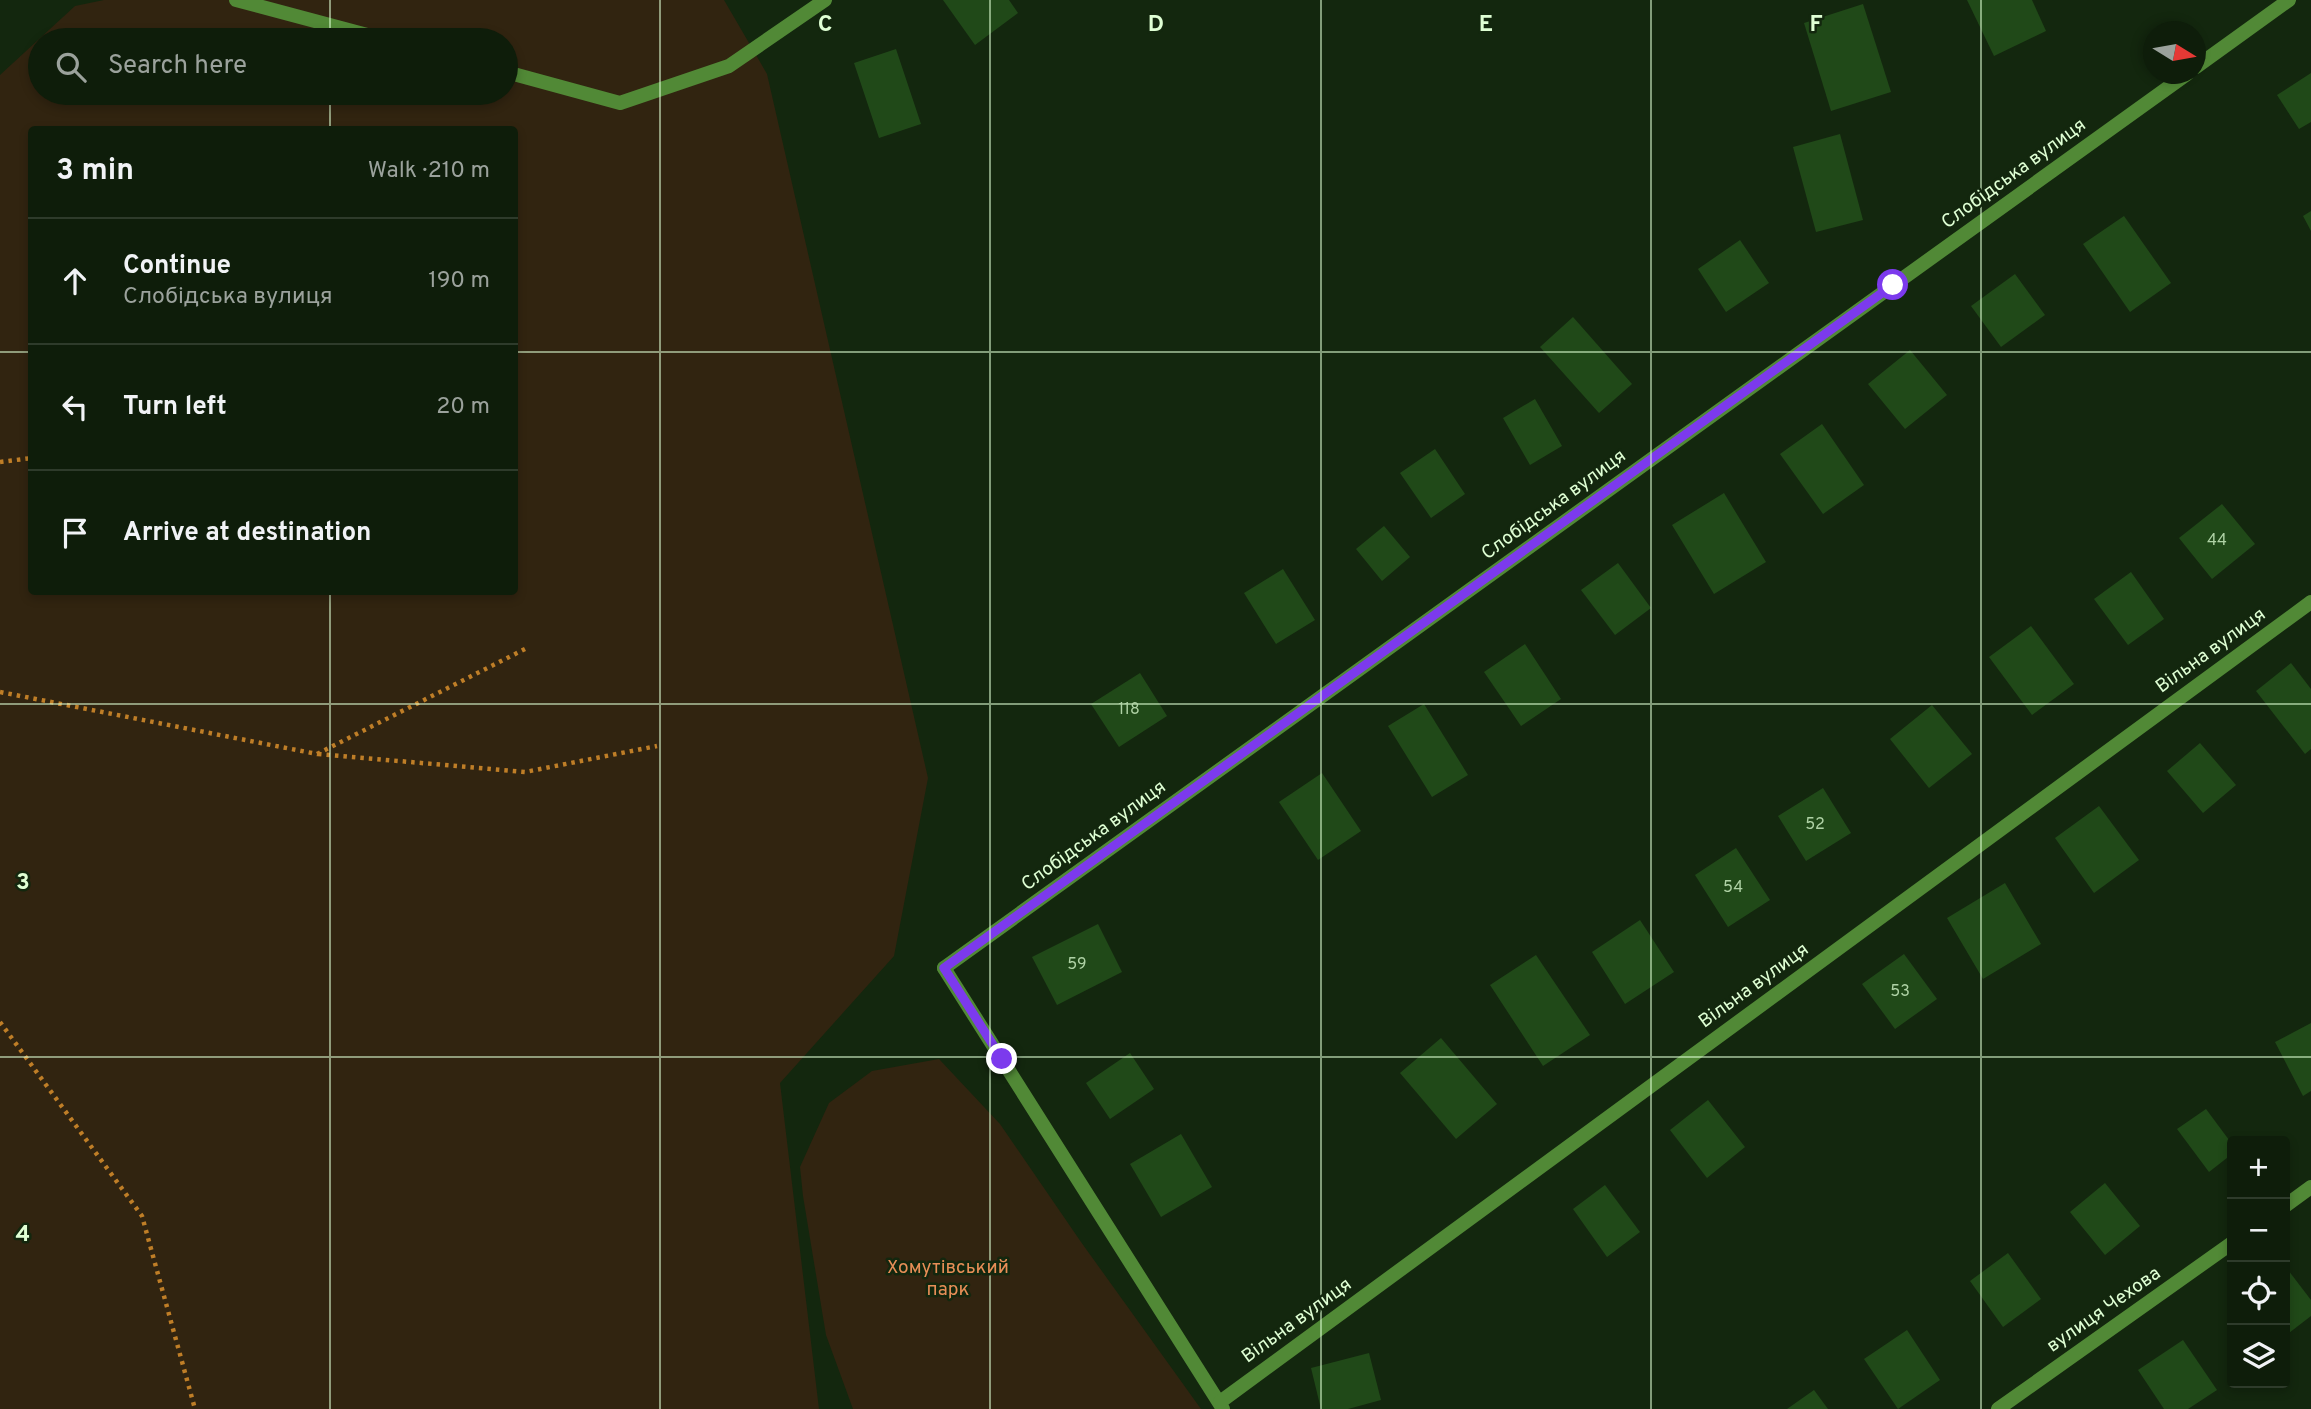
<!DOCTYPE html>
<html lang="en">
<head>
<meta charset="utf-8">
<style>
  body { margin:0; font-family:Overpass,sans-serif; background:#1c2a18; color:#f1f3f6 }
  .controls { position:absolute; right:21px; bottom:21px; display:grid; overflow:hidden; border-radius:7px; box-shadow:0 4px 10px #0003 }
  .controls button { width:63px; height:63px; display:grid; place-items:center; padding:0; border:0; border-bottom:2px solid #2e3b2b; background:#0e1d0a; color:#f1f3f6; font:35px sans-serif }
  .compass { position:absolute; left:2143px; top:21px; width:63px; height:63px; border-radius:50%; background:#0e1d0a; box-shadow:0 4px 10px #0003; rotate:101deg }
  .stop { position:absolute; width:21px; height:21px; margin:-16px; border:5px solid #7c3aed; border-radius:50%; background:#fff }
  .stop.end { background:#7c3aed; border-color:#fff; box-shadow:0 2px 7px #0008 }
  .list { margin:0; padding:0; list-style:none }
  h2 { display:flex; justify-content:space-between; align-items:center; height:91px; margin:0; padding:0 28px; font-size:30px }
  h2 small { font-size:23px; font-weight:400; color:#9ba29c }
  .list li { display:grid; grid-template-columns:46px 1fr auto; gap:21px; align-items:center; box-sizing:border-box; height:126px; padding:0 28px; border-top:2px solid #2e3b2b }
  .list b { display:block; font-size:26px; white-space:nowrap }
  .list p { margin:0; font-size:23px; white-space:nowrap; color:#9ba29c }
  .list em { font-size:23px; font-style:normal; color:#9ba29c }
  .icon { flex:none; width:38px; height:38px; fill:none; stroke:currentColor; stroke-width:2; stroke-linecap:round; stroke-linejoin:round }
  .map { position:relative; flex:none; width:2311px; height:1409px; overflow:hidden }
  .search { position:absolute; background:#0e1d0a; box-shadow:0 4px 10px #0003; left:28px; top:28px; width:490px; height:77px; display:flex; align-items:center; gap:18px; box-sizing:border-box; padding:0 24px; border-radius:38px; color:#9ba29c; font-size:26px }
  .panel { position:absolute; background:#0e1d0a; box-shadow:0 4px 10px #0003; left:28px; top:126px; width:490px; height:469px; border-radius:7px }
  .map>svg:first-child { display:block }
</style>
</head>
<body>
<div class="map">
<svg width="2311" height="1409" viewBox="0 0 2311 1409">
  <rect width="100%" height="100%" fill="#13270e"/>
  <g fill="#312410" fill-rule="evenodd">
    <path d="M 104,0 L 724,0 L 767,74 L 928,778 L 894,956 L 780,1083 L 819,1409 L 0,1409 L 0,75 L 75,6 ZM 40,40 L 506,40 L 506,93 L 40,93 ZM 32,130 L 514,130 L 514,592 L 32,592 Z"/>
    <path d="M 939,1059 L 1000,1124 L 1081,1242 L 1201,1409 L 853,1409 L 826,1335 L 803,1196 L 800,1167 L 829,1103 L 872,1071 Z"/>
  </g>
  <g fill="#204918">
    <path d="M 943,0 L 1009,0 L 1018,13 L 975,45 Z"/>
    <path d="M 1967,0 L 2032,0 L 2046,31 L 1994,56 Z"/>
    <path d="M 1863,4 L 1891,92 L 1831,111 L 1804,23 Z"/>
    <path d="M 896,49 L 921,124 L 879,138 L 854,63 Z"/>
    <path d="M 2311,73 L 2311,122 L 2299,129 L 2277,95 Z"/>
    <path d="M 1840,134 L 1863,220 L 1816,232 L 1793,147 Z"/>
    <path d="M 2311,211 L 2311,231 L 2303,216 Z"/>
    <path d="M 2124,216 L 2171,283 L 2130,312 L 2083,244 Z"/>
    <path d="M 1740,240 L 1769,283 L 1726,312 L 1698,269 Z"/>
    <path d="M 2015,274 L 2045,315 L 2001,347 L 1971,306 Z"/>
    <path d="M 1573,317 L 1632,384 L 1599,413 L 1540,347 Z"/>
    <path d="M 1910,350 L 1947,395 L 1905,429 L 1868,384 Z"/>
    <path d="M 1535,399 L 1562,446 L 1530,465 L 1503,418 Z"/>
    <path d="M 1822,424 L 1864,485 L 1823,514 L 1780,454 Z"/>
    <path d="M 1435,449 L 1465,494 L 1431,518 L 1400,473 Z"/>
    <path d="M 1724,493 L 1766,562 L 1714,594 L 1672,525 Z"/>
    <path d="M 2222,504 L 2255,544 L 2212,579 L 2179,538 Z"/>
    <path d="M 1384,526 L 1410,557 L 1382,581 L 1356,549 Z"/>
    <path d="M 1618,563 L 1651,608 L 1615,635 L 1581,590 Z"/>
    <path d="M 1283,569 L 1315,620 L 1276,644 L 1244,593 Z"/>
    <path d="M 2131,572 L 2164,619 L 2128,645 L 2094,599 Z"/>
    <path d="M 2031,626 L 2074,684 L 2032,715 L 1989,657 Z"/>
    <path d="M 1525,644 L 1561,699 L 1521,726 L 1484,672 Z"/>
    <path d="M 2291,663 L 2311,689 L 2311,749 L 2305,754 L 2256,691 Z"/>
    <path d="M 1140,673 L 1167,716 L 1119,747 L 1091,704 Z"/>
    <path d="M 1424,704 L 1468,775 L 1432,797 L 1388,726 Z"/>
    <path d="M 1932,705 L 1972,754 L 1929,788 L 1890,739 Z"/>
    <path d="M 2200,743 L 2236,785 L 2203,813 L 2167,771 Z"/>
    <path d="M 1322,773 L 1361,831 L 1318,860 L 1279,802 Z"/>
    <path d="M 1823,788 L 1851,833 L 1806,861 L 1778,816 Z"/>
    <path d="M 2099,806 L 2139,860 L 2094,893 L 2055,838 Z"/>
    <path d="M 1736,848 L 1770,900 L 1728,927 L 1695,875 Z"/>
    <path d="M 2005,883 L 2041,944 L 1983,979 L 1947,918 Z"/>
    <path d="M 1640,920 L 1674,972 L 1625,1004 L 1592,952 Z"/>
    <path d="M 1098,924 L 1122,972 L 1057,1005 L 1032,957 Z"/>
    <path d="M 1904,954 L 1937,999 L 1895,1029 L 1862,984 Z"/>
    <path d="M 1536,955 L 1590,1035 L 1543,1066 L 1490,985 Z"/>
    <path d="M 2311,1023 L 2311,1091 L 2303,1096 L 2275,1042 Z"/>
    <path d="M 1441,1038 L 1497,1104 L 1456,1139 L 1400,1073 Z"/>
    <path d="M 1130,1053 L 1154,1089 L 1110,1119 L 1086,1083 Z"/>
    <path d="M 1708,1100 L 1745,1147 L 1707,1178 L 1670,1130 Z"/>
    <path d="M 2206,1109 L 2232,1144 L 2232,1154 L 2209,1172 L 2177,1129 Z"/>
    <path d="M 1181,1134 L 1212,1187 L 1161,1217 L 1130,1164 Z"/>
    <path d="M 2105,1183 L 2140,1226 L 2105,1255 L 2070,1212 Z"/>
    <path d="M 1605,1185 L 1640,1232 L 1607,1257 L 1573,1209 Z"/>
    <path d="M 2008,1253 L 2041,1299 L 2003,1327 L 1970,1281 Z"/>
    <path d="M 2285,1266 L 2311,1300 L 2311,1316 L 2285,1336 Z"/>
    <path d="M 1907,1330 L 1940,1380 L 1898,1409 L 1864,1359 Z"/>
    <path d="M 2183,1340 L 2217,1390 L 2188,1409 L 2164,1409 L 2138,1370 Z"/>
    <path d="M 1369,1353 L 1381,1400 L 1348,1409 L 1321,1409 L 1311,1368 Z"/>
    <path d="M 1814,1390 L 1828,1409 L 1787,1409 Z"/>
  </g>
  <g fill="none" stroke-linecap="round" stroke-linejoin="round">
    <g stroke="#bf7e27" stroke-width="4.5" stroke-dasharray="3.5 5" stroke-linecap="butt">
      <path d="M 0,462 L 32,458"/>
      <path d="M 0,692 L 317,754 L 529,647"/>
      <path d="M 318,754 L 525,772 L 657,746"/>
      <path d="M 0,1022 L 142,1216 L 195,1409"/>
    </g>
    <path stroke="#518936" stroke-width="14" d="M 944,968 L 1223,1409"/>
    <g stroke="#518936" stroke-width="14">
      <path d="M 236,0 L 386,40"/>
      <path d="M 2196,67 L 2289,0"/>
      <path d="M 506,72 L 620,103 L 729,66 L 825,0"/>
      <path d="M 944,968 L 2187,74"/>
      <path d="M 2285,1206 L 2311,1187"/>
      <path d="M 1220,1402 L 2311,602"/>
      <path d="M 1998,1409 L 2232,1243"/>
    </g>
  </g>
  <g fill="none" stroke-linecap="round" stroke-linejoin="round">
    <path stroke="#7c3aed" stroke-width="9" d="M 1002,1059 L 944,968 L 1893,285"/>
  </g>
  <path fill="none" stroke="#dfffd4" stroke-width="2" stroke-opacity="0.55" d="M 330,0 L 330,40M 660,0 L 660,1409M 990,0 L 990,1409M 1321,0 L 1321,1409M 1651,0 L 1651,1409M 1981,0 L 1981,1409M 330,93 L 330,130M 0,352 L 32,352M 514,352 L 2311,352M 330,592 L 330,1409M 0,704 L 2311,704M 0,1057 L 2311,1057"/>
  <g text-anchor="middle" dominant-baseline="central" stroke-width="5" stroke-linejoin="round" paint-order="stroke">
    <g font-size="16" fill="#afd2a5">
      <text x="2217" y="541">44</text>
      <text x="1129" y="710">118</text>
      <text x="1815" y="825">52</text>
      <text x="1733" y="888">54</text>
      <text x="1077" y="965">59</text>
      <text x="1900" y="992">53</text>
    </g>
    <g font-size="19" fill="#dfffd4" stroke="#13270e">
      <text transform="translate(2014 174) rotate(-36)">Слобідська вулиця</text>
      <text transform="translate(1554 505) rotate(-36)">Слобідська вулиця</text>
      <text transform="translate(2211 651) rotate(-36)">Вільна вулиця</text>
      <text transform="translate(1094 836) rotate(-36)">Слобідська вулиця</text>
      <text transform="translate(1754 986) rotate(-36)">Вільна вулиця</text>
      <text transform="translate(2104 1310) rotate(-35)">вулиця Чехова</text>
      <text transform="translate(1297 1321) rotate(-36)">Вільна вулиця</text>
    </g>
    <g font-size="19" fill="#e78e57" stroke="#13270e">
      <text x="948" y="1268">Хомутівський<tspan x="948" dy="22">парк</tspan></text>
    </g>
  </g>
  <g font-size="23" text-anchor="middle" font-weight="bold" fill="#dfffd4" stroke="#13270e" stroke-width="5" stroke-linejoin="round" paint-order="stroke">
    <text x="825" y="31">C</text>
    <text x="1156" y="31">D</text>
    <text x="1486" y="31">E</text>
    <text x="1816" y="31">F</text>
    <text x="23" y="889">3</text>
    <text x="23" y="1241">4</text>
  </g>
</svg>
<div class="controls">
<button>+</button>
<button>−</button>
<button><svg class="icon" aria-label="locate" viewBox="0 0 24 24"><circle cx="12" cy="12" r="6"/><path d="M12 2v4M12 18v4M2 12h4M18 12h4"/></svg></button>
<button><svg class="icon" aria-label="layers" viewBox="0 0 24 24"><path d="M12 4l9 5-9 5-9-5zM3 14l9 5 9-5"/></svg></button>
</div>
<svg class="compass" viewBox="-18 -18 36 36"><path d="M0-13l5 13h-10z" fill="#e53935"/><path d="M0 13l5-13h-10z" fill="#9ba29c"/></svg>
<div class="stop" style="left:1893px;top:285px"></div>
<div class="stop end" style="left:1002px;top:1059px"></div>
<div class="search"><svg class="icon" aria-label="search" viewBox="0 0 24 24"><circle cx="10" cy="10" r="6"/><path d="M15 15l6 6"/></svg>Search here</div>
<section class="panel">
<h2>3 min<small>Walk · 210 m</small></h2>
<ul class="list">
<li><svg class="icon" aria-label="ahead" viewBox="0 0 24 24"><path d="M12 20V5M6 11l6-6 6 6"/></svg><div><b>Continue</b><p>Слобідська вулиця</p></div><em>190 m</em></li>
<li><svg class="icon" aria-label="left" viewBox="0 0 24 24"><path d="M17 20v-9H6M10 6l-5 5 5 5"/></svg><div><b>Turn left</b></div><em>20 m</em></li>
<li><svg class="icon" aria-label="arrive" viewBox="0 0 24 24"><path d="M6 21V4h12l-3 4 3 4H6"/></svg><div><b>Arrive at destination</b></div></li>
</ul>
</section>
</div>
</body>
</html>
